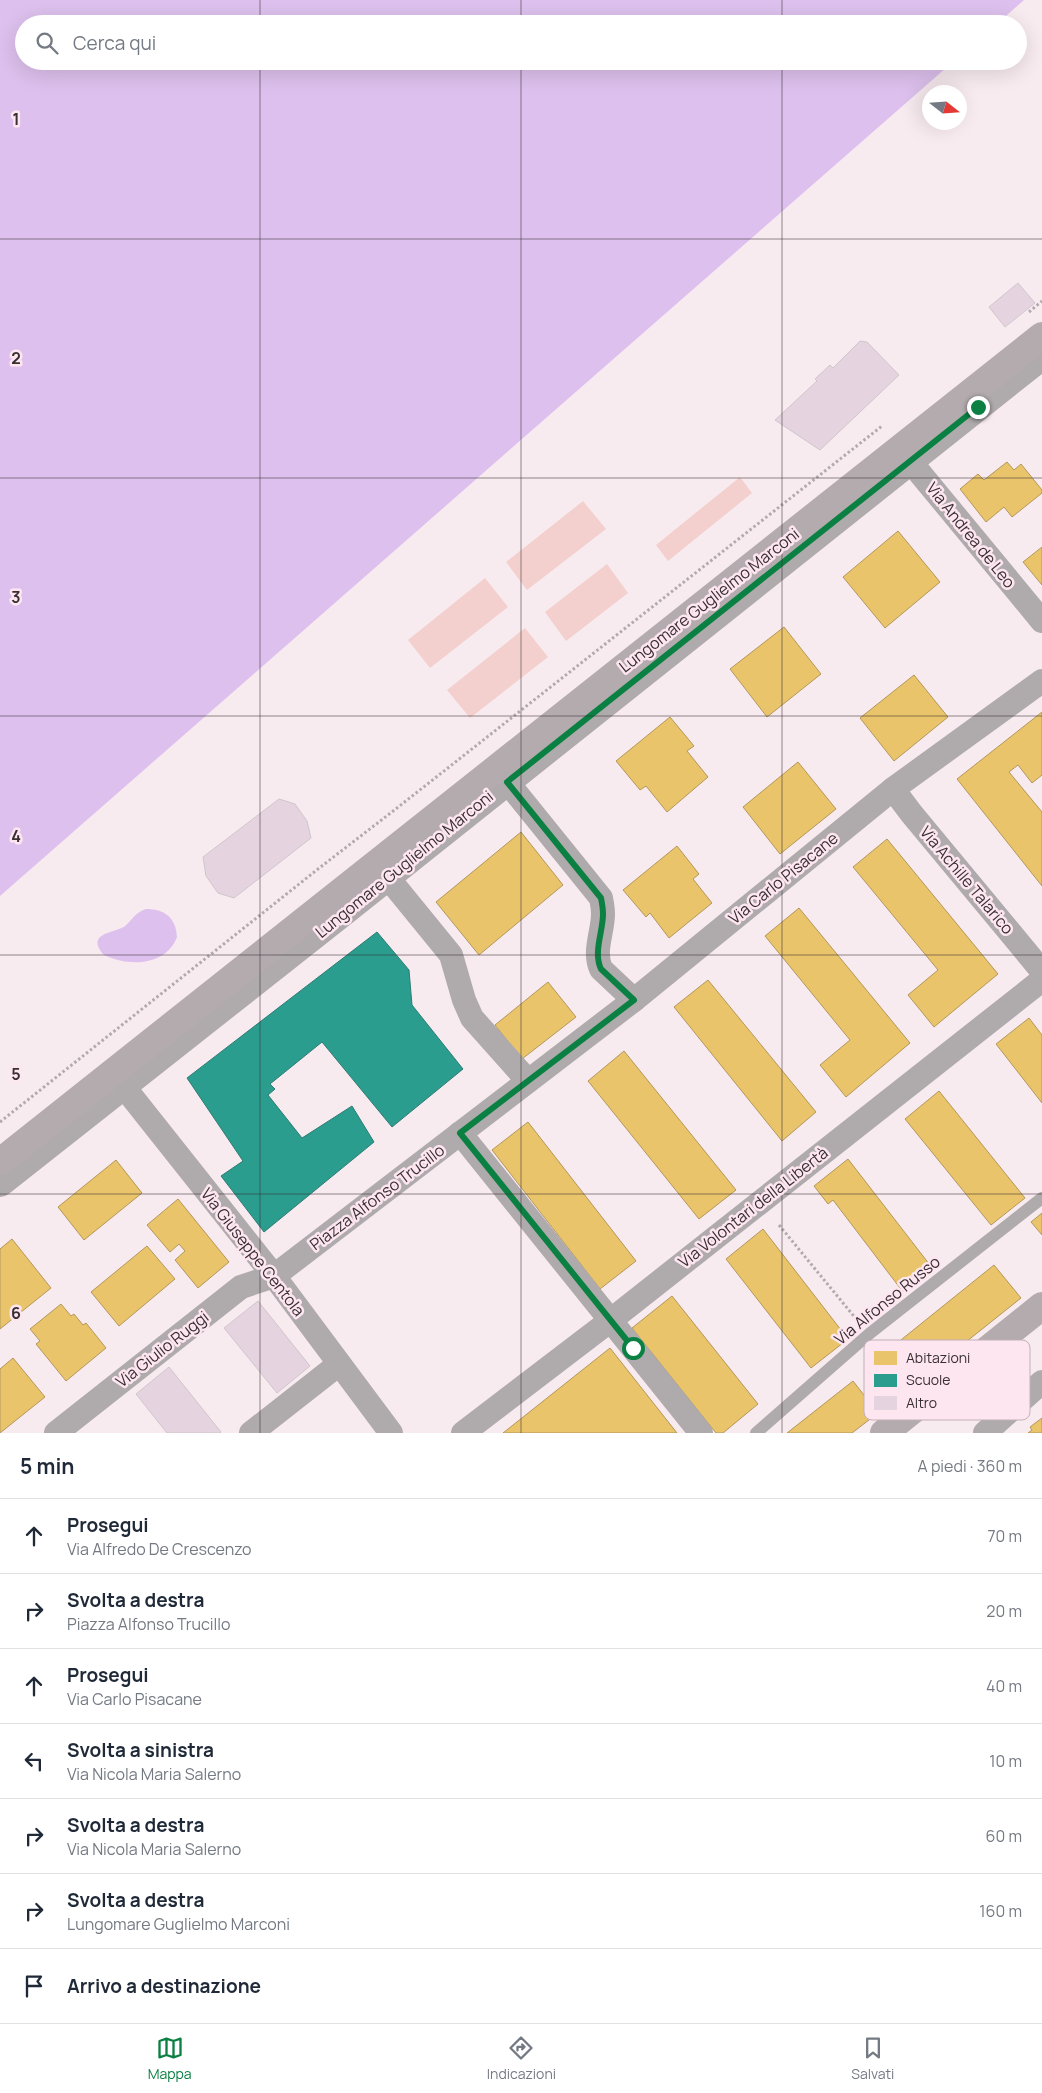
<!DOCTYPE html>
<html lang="it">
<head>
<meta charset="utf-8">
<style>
  body { margin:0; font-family:Manrope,sans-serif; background:#f6f6f7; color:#1f2937 }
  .compass { position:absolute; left:922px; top:85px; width:45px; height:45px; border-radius:50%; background:#fff; box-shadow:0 5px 20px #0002; rotate:107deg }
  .stop { position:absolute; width:15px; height:15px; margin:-11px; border:4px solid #0b8043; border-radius:50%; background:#fff }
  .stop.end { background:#0b8043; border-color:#fff; box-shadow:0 1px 5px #0008 }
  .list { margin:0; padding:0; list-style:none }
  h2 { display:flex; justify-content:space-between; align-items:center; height:65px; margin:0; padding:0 20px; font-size:21px }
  h2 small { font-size:16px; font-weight:400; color:#747a83 }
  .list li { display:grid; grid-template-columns:32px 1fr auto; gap:15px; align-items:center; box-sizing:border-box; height:75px; padding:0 20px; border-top:1px solid #e0e1e3 }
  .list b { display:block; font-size:19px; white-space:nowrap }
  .list p { margin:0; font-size:16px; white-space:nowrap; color:#747a83 }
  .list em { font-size:16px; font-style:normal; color:#747a83 }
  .icon { flex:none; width:28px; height:28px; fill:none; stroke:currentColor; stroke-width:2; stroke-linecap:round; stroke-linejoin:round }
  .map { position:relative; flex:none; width:1042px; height:1433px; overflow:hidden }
  .search { position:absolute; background:#fff; box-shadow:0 5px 20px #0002; left:15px; right:15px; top:15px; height:55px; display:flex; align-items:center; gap:12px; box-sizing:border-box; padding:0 18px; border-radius:28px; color:#747a83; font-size:19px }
  .sheet { height:590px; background:#fff }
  nav { display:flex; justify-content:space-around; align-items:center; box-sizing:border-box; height:70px; border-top:1px solid #e0e1e3; background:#fff; font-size:14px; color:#747a83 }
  nav a { display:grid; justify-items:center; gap:2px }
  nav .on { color:#0b8043 }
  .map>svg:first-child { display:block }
</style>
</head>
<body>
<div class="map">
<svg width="1042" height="1433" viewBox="0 0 1042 1433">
  <rect width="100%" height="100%" fill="#f8ebf0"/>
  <g fill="#f3d0cd">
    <path d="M 740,477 L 752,493 L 668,561 L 656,545 Z"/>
    <path d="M 583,501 L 606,529 L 527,590 L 506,562 Z"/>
    <path d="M 607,564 L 628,593 L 566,641 L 545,612 Z"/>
    <path d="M 485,578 L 508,607 L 430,668 L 408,640 Z"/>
    <path d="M 525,628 L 548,657 L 470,718 L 447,690 Z"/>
  </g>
  <g fill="#ddc0ed">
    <path d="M 0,0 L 1024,0 L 997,24 L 24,24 L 24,61 L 954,61 L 0,896 Z"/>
    <path d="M 146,909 C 164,909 176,917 177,937 C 166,966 129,967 104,955 C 84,932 117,933 125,926 C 133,919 136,912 146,909 Z"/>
  </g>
  <g fill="#e9c46a" stroke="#b4975a">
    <path d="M 1007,462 L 1014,470 L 1021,464 L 1042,490 L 1042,493 L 1012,517 L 1004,507 L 986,522 L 960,489 L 978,474 L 984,480 Z"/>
    <path d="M 898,531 L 940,582 L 885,628 L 843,577 Z"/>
    <path d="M 1042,547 L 1042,585 L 1023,562 Z"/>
    <path d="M 784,627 L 821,674 L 767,717 L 730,669 Z"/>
    <path d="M 914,675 L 948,717 L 894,761 L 860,718 Z"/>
    <path d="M 1042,712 L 1042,775 L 1032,783 L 1018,765 L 1009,772 L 1042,812 L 1042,886 L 957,779 Z"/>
    <path d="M 670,717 L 694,746 L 687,751 L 708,777 L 667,812 L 646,786 L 640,790 L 616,761 Z"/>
    <path d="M 798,762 L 836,809 L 780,854 L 743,807 Z"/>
    <path d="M 521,832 L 563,885 L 479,955 L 436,902 Z"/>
    <path d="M 887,839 L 998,974 L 934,1027 L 908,995 L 938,970 L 853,867 Z"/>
    <path d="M 677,846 L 699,874 L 693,879 L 712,903 L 669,938 L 650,913 L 646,917 L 623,890 Z"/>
    <path d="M 799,908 L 910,1043 L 846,1097 L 820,1065 L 850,1040 L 765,936 Z"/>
    <path d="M 708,980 L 816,1112 L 782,1141 L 674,1007 Z"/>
    <path d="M 548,982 L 576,1017 L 522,1059 L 495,1025 Z"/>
    <path d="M 1029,1018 L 1042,1035 L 1042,1103 L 996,1044 Z"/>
    <path d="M 624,1051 L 736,1190 L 699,1219 L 588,1081 Z"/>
    <path d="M 939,1091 L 1025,1198 L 991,1225 L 905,1119 Z"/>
    <path d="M 528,1122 L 636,1261 L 600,1289 L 492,1150 Z"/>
    <path d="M 848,1159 L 933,1269 L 903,1292 L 833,1200 L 828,1204 L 814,1186 Z"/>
    <path d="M 116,1160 L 142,1193 L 84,1240 L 58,1207 Z"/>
    <path d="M 178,1199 L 229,1262 L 198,1288 L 175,1260 L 185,1251 L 179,1244 L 170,1252 L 147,1225 Z"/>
    <path d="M 1042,1213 L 1042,1235 L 1031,1222 Z"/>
    <path d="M 763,1229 L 848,1339 L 811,1368 L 726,1259 Z"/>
    <path d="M 12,1239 L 51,1288 L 0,1329 L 0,1249 Z"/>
    <path d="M 147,1246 L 175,1279 L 119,1326 L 91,1292 Z"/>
    <path d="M 994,1265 L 1021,1298 L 912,1385 L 886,1352 Z"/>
    <path d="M 672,1296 L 758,1404 L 723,1433 L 716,1433 L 632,1328 Z"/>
    <path d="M 61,1304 L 71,1316 L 74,1314 L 83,1325 L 86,1323 L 106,1348 L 66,1381 L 36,1344 L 40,1341 L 30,1329 Z"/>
    <path d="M 610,1348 L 677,1433 L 503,1433 Z"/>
    <path d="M 13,1358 L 45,1397 L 0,1433 L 0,1369 Z"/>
    <path d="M 853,1381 L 878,1413 L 852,1433 L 787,1433 Z"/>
    <path d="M 1042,1418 L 1042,1433 L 1028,1433 L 1032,1430 L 1030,1427 Z"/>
  </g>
  <path fill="#2a9d8f" stroke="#2e7c73" d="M 377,932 L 409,970 L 412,1005 L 463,1069 L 392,1127 L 322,1042 L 270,1084 L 275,1089 L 268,1095 L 302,1138 L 352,1106 L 374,1142 L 264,1232 L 221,1176 L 243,1161 L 187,1078 Z"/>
  <g fill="#e5d4e0" stroke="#cfc6cb">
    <path d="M 1018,283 L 1035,303 L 1005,327 L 989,307 Z"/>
    <path d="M 860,341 L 867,342 L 899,375 L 820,450 L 775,420 L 817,381 L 815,379 L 830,365 L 833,368 Z"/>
    <path d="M 279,799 L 295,804 L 307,821 L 311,838 L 234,898 L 218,893 L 206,876 L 203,857 Z"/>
    <path d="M 258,1301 L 310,1366 L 277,1393 L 224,1328 Z"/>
    <path d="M 169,1367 L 221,1432 L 220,1433 L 167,1433 L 136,1394 Z"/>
  </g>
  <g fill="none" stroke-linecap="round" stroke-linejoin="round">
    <g stroke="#b1abad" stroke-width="3" stroke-dasharray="2.5 2.5" stroke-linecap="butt">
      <path d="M 1029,312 L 1042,301"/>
      <path d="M 0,1122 L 318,869 L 397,808 L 882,426"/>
      <path d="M 779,1225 L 857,1320"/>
    </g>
    <path stroke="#afaaab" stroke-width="12" d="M 756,1433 L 869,1334 L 1042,1198"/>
    <g stroke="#afaaab" stroke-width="24">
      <path d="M 900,449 L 1042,621"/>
      <path d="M 496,768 L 601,898 C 602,903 603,909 603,914 C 603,932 593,951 601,969 L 634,1000"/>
      <path d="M 893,789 L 911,813 L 1042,971"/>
      <path d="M 376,863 L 451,955 L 464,1000 L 472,1018 L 528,1081"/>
      <path d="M 113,1073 L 274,1276 L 391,1433"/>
      <path d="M 460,1133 L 701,1433"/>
      <path d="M 56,1433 L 241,1287 L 274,1276 L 634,1000 L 893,789 L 1042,681"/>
      <path d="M 251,1433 L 339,1364"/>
      <path d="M 463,1433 L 611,1320 L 1042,980"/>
      <path d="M 985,1433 L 1042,1382"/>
    </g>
    <path stroke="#afaaab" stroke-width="28" d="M 0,1183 L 341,914 L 1042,356"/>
    <g stroke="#b4abaf" stroke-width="28">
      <path d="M 0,1162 L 1042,336"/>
      <path d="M 884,1433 L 1042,1306"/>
    </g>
  </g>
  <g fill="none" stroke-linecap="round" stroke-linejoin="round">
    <path stroke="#0b8043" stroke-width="6" d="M 633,1348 L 460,1133 L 634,1000 L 601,969 C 593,952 603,932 603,914 C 603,909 602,903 601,898 L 507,782 L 978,407"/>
  </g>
  <path fill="none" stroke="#372f33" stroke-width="1" stroke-opacity="0.55" d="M 260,0 L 260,24M 521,0 L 521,24M 782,0 L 782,24M 260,61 L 260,1433M 521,61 L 521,1433M 782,61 L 782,1433M 0,239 L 1042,239M 0,478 L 1042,478M 0,716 L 1042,716M 0,955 L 1042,955M 0,1194 L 1042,1194"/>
  <g text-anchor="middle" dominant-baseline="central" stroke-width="5" stroke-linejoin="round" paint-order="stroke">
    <g font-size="16" fill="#372f33" stroke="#fde6ef">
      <text transform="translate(971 535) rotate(51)">Via Andrea de Leo</text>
      <text transform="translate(709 600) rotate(-38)">Lungomare Guglielmo Marconi</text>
      <text transform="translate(404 864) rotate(-39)">Lungomare Guglielmo Marconi</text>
      <text transform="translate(783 878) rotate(-39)">Via Carlo Pisacane</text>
      <text transform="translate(967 880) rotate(50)">Via Achille Talarico</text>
      <text transform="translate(377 1197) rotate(-37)">Piazza Alfonso Trucillo</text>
      <text transform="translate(753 1207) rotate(-38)">Via Volontari della Libertà</text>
      <text transform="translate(253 1252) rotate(52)">Via Giuseppe Centola</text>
      <text transform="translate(887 1300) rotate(-39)">Via Alfonso Russo</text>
      <text transform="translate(162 1349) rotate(-38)">Via Giulio Ruggi</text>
    </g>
  </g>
  <rect x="864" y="1340" width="166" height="80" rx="8" fill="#fde6ef" stroke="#c2afb7" stroke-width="1"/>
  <rect x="874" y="1351" width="23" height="14" fill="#e9c46a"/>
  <rect x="874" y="1374" width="23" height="13" fill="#2a9d8f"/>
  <rect x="874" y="1396" width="23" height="14" fill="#e5d4e0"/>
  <g font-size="14" fill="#372f33">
    <text x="906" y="1363">Abitazioni</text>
    <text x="906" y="1385">Scuole</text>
    <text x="906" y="1408">Altro</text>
  </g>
  <g font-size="16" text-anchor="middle" font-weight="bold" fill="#372f33" stroke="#fde6ef" stroke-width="5" stroke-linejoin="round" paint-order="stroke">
    <text x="16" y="125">1</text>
    <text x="16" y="364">2</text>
    <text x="16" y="603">3</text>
    <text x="16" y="842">4</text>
    <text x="16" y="1080">5</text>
    <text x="16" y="1319">6</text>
  </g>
</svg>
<svg class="compass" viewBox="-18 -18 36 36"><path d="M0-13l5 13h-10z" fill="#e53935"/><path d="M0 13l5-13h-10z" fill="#747a83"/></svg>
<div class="stop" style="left:633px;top:1348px"></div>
<div class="stop end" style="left:978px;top:407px"></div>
<div class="search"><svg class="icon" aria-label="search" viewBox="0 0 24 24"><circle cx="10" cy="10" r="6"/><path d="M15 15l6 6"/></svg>Cerca qui</div>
</div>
<section class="sheet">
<h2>5 min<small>A piedi · 360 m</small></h2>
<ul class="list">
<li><svg class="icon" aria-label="ahead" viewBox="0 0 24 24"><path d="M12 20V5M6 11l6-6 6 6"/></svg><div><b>Prosegui</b><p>Via Alfredo De Crescenzo</p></div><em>70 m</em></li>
<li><svg class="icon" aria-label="right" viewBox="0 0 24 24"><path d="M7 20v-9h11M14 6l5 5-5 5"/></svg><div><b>Svolta a destra</b><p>Piazza Alfonso Trucillo</p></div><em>20 m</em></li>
<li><svg class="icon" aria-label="ahead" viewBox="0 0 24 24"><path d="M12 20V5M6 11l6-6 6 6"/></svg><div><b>Prosegui</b><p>Via Carlo Pisacane</p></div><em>40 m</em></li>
<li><svg class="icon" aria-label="left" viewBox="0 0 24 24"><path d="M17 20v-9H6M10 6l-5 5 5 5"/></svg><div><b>Svolta a sinistra</b><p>Via Nicola Maria Salerno</p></div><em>10 m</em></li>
<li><svg class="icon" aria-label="right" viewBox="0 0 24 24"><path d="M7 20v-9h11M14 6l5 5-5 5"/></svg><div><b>Svolta a destra</b><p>Via Nicola Maria Salerno</p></div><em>60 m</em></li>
<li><svg class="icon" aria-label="right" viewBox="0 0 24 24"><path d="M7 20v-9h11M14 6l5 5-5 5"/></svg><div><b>Svolta a destra</b><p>Lungomare Guglielmo Marconi</p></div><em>160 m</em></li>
<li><svg class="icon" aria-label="arrive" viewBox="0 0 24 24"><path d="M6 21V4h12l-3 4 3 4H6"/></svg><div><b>Arrivo a destinazione</b></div></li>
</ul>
</section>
<nav>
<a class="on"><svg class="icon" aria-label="map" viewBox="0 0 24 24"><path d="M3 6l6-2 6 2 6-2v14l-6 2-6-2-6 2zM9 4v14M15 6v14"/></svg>Mappa</a>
<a><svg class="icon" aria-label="directions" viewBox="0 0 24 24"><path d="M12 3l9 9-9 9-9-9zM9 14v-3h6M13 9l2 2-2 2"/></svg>Indicazioni</a>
<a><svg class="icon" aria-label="saved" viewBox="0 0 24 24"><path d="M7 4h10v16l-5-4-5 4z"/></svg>Salvati</a>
</nav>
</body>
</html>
